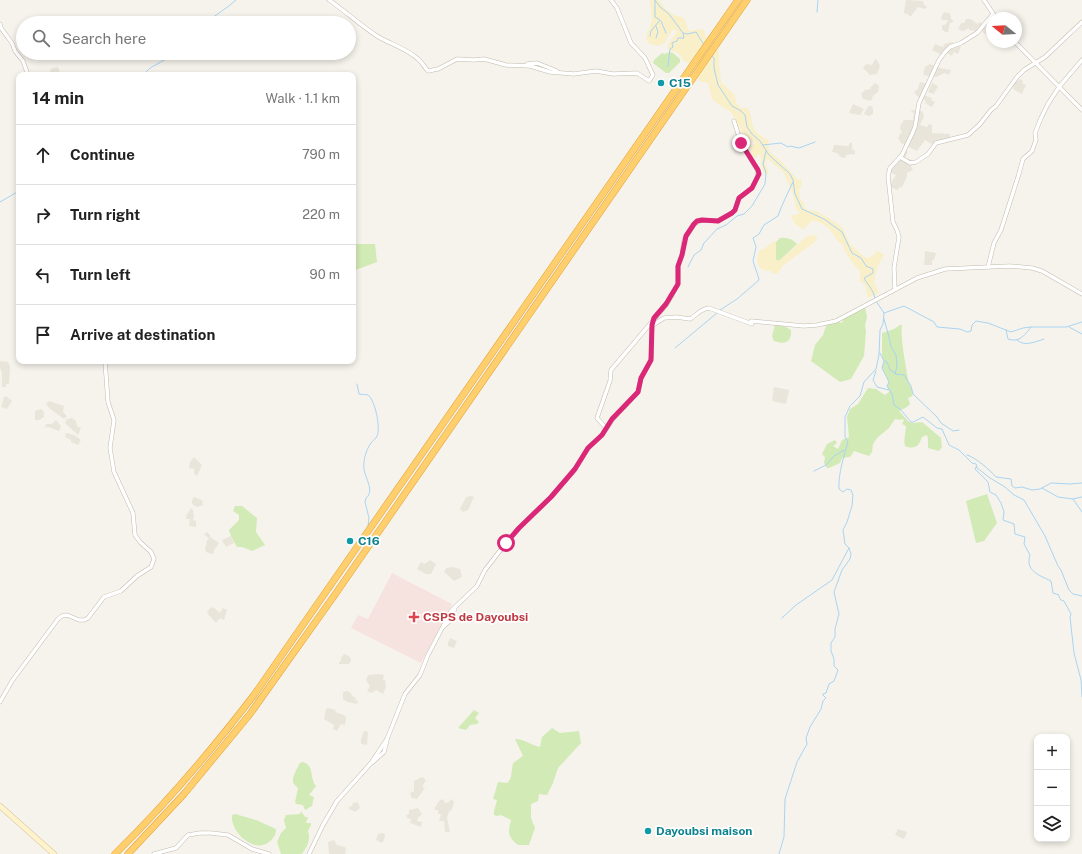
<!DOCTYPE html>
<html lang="en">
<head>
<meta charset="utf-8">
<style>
  body { margin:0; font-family:"Public Sans",sans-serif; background:#f2f2f2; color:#222 }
  .controls { position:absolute; right:12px; bottom:12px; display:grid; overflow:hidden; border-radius:8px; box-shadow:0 2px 6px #0003 }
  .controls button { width:36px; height:36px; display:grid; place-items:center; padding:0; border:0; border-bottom:1px solid #e0e0e0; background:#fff; color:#222; font:20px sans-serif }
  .compass { position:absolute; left:986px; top:12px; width:36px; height:36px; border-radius:50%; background:#fff; box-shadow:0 2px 6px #0003; rotate:288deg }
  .stop { position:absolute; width:12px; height:12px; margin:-9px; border:3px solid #db2777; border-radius:50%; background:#fff }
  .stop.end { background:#db2777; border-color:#fff; box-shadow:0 1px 4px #0008 }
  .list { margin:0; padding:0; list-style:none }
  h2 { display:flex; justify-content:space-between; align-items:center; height:52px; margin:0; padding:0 16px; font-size:17px }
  h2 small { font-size:13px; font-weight:400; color:#767676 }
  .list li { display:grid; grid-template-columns:26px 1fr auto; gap:12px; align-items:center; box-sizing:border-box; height:60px; padding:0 16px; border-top:1px solid #e0e0e0 }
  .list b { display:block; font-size:15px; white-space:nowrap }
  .list em { font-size:13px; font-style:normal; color:#767676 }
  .icon { flex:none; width:22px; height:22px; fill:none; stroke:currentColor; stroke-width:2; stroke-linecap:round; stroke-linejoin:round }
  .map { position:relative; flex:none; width:1082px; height:854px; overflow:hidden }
  .search { position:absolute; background:#fff; box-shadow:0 2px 6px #0003; left:16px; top:16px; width:340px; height:44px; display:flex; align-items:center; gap:10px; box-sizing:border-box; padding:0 14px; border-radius:22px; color:#767676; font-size:15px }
  .panel { position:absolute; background:#fff; box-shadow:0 2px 6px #0003; left:16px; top:72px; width:340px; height:292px; border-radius:8px }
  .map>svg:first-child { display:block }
</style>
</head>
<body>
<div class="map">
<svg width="1082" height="854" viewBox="0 0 1082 854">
  <rect width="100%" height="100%" fill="#f6f3ec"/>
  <g fill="#eae5da">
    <path d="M 906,0 L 923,1 L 924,5 L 927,7 L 925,9 L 918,7 L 911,16 L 909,16 L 909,15 L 904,13 Z"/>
    <path d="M 944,12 L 949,13 L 951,16 L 951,19 L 953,20 L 953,22 L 950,23 L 948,32 L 945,32 L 942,29 L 942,25 L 945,25 L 946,23 L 948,22 L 947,20 L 942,20 L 941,17 Z"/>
    <path d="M 966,19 L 971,19 L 977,24 L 980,22 L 984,25 L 988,26 L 990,29 L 989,33 L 986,35 L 980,30 L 977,31 L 969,30 L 969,28 L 963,31 L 958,29 L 961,23 L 964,23 Z"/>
    <path d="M 952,42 L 961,47 L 958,54 L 954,52 L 952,56 L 945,52 L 942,55 L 932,50 L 935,44 L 943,47 L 944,44 Z"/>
    <path d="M 875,59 L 877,60 L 880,66 L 877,74 L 870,75 L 863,68 L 866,64 L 872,65 Z"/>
    <path d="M 930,64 L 935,66 L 935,67 L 951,70 L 949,75 L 945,73 L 936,77 L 923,75 L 925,67 Z"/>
    <path d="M 58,67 L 60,73 L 51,75 L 50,70 L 52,68 Z"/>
    <path d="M 1020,79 L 1023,81 L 1022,83 L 1026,85 L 1022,94 L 1013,89 L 1015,81 L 1017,82 Z"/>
    <path d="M 920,82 L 928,84 L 923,95 L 932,98 L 931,100 L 935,102 L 932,107 L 925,103 L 926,101 L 917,96 L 914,92 L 918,89 Z"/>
    <path d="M 875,83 L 879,86 L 878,92 L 873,96 L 871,101 L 863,99 L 861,94 L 865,90 L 871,89 L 870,88 Z"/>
    <path d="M 932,83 L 938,86 L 934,94 L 928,92 Z"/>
    <path d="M 853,104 L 864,109 L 860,115 L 849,113 Z"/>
    <path d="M 868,106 L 872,106 L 873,109 L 873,114 L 869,116 L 864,114 Z"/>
    <path d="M 918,109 L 923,112 L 924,117 L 921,122 L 920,125 L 927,127 L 929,124 L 932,125 L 932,133 L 950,134 L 949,140 L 940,142 L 936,140 L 933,145 L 925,140 L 917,151 L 901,143 L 898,138 L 900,134 L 902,133 L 900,128 L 901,124 L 904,120 L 913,120 L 914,113 L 911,112 L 912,110 L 917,111 Z"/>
    <path d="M 849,143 L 852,143 L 852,149 L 855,151 L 855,154 L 846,155 L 846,157 L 842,158 L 837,153 L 832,152 L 834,145 L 849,146 Z"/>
    <path d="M 905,149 L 908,152 L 905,158 L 912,160 L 915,164 L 911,166 L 913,170 L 907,173 L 907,176 L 902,187 L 900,187 L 897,190 L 891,187 L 891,183 L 896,175 L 889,172 Z"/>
    <path d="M 925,251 L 936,253 L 934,260 L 932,260 L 932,265 L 924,265 Z"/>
    <path d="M 0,361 L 8,362 L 10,366 L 9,384 L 6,384 L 6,387 L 2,387 L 2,373 L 0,368 Z"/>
    <path d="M 774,387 L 789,390 L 786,404 L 772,401 Z"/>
    <path d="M 6,396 L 12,401 L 7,409 L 1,407 L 4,397 Z"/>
    <path d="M 49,401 L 64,406 L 63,412 L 67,416 L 64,419 L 49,408 L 46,404 Z"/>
    <path d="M 41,409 L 44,412 L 44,417 L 39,420 L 35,420 L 35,411 Z"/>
    <path d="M 72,418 L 76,421 L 77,426 L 81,428 L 78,435 L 65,423 L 67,419 Z"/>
    <path d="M 56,420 L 61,426 L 59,431 L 48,427 L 45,428 L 46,424 L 52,424 Z"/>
    <path d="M 66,433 L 74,435 L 81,440 L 78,445 L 71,442 L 71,440 L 65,437 Z"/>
    <path d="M 194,457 L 202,465 L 197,476 L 194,474 L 194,469 L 189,468 L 190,462 Z"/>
    <path d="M 471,496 L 474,497 L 468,510 L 463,512 L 460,509 L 466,497 Z"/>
    <path d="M 194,497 L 202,500 L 203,505 L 197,507 L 192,504 L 192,500 Z"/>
    <path d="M 191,508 L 193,510 L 194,517 L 193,520 L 196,521 L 196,527 L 189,526 L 190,519 L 186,519 L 186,516 Z"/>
    <path d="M 207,532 L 211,536 L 210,537 L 219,543 L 214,550 L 214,553 L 212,554 L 206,552 L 205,547 L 207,544 L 206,542 L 209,538 L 204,535 Z"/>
    <path d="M 231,536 L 234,543 L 226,547 L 222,540 Z"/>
    <path d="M 430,560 L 436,564 L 431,574 L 426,574 L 417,569 L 421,562 L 425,564 Z"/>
    <path d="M 453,567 L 460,569 L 462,577 L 454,581 L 444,572 L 446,568 Z"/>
    <path d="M 213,607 L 220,613 L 223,608 L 227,610 L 224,620 L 220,618 L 216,623 L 207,613 L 209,609 Z"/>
    <path d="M 450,638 L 457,641 L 454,648 L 448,646 L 448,643 Z"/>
    <path d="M 344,654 L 349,656 L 351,660 L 350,663 L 348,664 L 339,664 L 339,662 L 341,661 L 341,658 Z"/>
    <path d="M 379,674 L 384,675 L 383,680 L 385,680 L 386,687 L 383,694 L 376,690 L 372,693 L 367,691 L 370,686 L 366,680 L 368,675 Z"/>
    <path d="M 347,691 L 351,693 L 352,696 L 356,698 L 355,700 L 358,701 L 357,704 L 347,702 L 343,699 L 343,692 Z"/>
    <path d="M 328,708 L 336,710 L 335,712 L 344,715 L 346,718 L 345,725 L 341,724 L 337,731 L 333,729 L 334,725 L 324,719 L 326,709 Z"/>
    <path d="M 364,731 L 368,732 L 367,745 L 361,744 L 361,740 Z"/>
    <path d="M 422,777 L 426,780 L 422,787 L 425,788 L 417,799 L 412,798 L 410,793 L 414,791 L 414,781 Z"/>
    <path d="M 443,799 L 445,803 L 449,802 L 451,799 L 454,802 L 452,809 L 449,812 L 447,818 L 450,832 L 445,832 L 444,821 L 439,821 L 441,814 L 438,814 L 438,810 L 435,810 L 435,807 L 439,801 Z"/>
    <path d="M 357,802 L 360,807 L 359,809 L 355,812 L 349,809 L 349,807 L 352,806 L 353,803 Z"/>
    <path d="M 418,808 L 422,814 L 418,818 L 417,821 L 422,822 L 421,827 L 410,823 L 411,819 L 407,818 L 406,815 L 409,814 L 409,810 Z"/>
    <path d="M 898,829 L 907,832 L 904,839 L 895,835 Z"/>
    <path d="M 382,833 L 385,834 L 384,840 L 382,843 L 376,840 L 378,834 Z"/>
    <path d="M 334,840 L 337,845 L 345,847 L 346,849 L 345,854 L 329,854 L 328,842 Z"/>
  </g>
  <path fill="#f6e3e0" d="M 392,573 L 452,604 L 421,663 L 351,628 L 358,615 L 368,619 Z"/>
  <g fill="#d2eab5">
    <path d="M 669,52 L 673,53 L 680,59 L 680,62 L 669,73 L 666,73 L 653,63 L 654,60 L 662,53 L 665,54 Z"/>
    <path d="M 780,238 C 787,237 792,239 797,244 L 779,261 L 776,260 L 776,242 Z"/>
    <path d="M 353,244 L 375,244 L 377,262 L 353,271 Z"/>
    <path d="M 865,307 L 867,317 L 865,325 L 866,332 L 864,356 L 851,379 L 840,382 L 811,361 L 815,345 L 823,335 L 827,323 L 836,321 L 842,323 L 845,316 Z"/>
    <path d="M 778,323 L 791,330 C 792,342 785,345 774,341 L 772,336 L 775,325 Z"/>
    <path d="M 900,325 L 902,325 C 900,336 906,367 908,379 C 909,384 912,389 913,394 L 911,397 L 908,398 L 910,404 L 907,407 L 899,411 L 909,422 L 913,423 L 922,422 L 941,438 L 942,447 L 939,451 L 928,448 L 928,439 L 927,435 L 922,437 C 919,446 915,450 905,446 C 903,439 906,433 906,426 L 902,424 L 904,420 L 902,419 L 900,420 L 895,419 L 889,428 L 878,437 L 873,444 L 872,452 L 869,456 L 854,451 L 850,457 L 842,458 L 840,463 L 829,468 L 827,468 L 824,463 L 825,457 L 822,454 L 827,444 L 835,440 L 837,443 L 833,446 L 838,449 L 842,440 L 849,437 L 847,417 L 850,409 L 858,404 L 868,388 L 876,389 L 885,395 L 889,392 L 890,390 L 887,386 L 889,382 L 882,368 L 884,361 L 882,356 L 882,333 L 894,329 Z"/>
    <path d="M 987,494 L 997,523 L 984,541 L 976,543 L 966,501 Z"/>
    <path d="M 235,506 L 242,506 L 257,518 L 256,532 L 265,545 L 252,551 L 242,547 L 237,547 L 231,536 L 229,530 L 239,520 L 239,515 L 233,511 Z"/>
    <path d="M 474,710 L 479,713 L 475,718 L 479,722 L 477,724 L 470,725 L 466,730 L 458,728 Z"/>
    <path d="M 552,728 L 560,733 L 579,731 L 581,743 L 558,768 L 553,783 L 547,795 L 539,794 L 538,801 L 531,804 L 531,818 L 535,828 L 529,845 L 518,845 C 507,836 508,832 511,820 L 501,815 L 497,816 L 494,815 L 494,811 L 497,800 L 493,799 L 498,782 L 507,783 C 513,778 511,770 513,763 L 523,756 L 515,739 C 525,739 530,745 540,747 L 542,737 Z"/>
    <path d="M 303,762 C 315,766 309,777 316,786 L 309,795 L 314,797 L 312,806 L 305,810 L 303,805 L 296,804 L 295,802 L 298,788 L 293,783 C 292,776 297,769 300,763 Z"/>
    <path d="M 301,811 L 305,817 L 308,817 L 306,823 L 311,823 L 311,825 L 308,831 C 311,840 307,847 302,854 L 281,854 L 277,842 L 281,833 L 286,828 L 284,820 L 286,815 L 300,814 Z"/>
    <path d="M 235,814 L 256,820 L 276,829 C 276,834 274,838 269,842 C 254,854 230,832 232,815 Z"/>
  </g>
  <g fill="#f9efc9">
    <path d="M 650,0 L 659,0 C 663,6 669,13 676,16 C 678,17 681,16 682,17 C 687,20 686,28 690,31 L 702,29 L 704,30 L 707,42 L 710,46 L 719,52 L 719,64 L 721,82 L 734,94 L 737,104 L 741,108 L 747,108 L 749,110 C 755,128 749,130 768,140 L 769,151 L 782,162 L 798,180 L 801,179 L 802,181 L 801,188 L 799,189 L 800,199 L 804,203 L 805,208 L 808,210 L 816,211 L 829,218 L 843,228 L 850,244 L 864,257 L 869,258 L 878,251 L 884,255 L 878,266 L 874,282 L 879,293 L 868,298 L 865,285 L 860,281 L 860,271 C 853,266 845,252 842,244 L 838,242 C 832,231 824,220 811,221 L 805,228 L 803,229 C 798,227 791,220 791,215 L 800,214 L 796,208 L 791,187 L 789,185 L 784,173 L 768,159 L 767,159 L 765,163 L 769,172 L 766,175 C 760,169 762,162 760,155 L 758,155 L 755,158 L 751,156 L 750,148 L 751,145 L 754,144 L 755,142 L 751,141 L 741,130 L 731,112 L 718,104 L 712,99 L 708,83 L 701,82 L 698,80 L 699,66 L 696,64 L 685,62 L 678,53 L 668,50 L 668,44 L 677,32 L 675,30 L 672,30 L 664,44 L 656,46 L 648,43 L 646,37 L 652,21 Z"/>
    <path d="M 812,235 L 816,236 L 817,239 L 815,242 L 785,264 C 780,267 780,275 773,274 L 771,271 L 763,270 C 756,265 756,258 760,250 L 764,249 L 774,241 L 776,242 L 776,260 L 779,261 L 807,236 Z"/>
  </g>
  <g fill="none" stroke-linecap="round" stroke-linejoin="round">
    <g stroke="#a9d4f2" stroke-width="1">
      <path d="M 655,0 L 660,7 L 669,14 L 683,33 L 687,34 L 696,32 L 704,45"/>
      <path d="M 817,12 L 818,0"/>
      <path d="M 661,21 L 666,33"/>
      <path d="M 207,23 C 215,14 227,9 236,0"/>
      <path d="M 656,26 L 658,32 L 656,38"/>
      <path d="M 650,36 L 651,31 L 660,20 L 655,17 L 655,0"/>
      <path d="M 712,56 L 714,58 L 714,68 L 718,85 L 732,106 L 741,111 L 745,115 L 747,127 L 752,134 L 760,141 L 769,155 L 790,174 L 793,180 L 795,194 L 802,209 L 824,219 L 842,232 L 852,253 L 861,258 L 866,266 L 873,269 L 873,273 L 864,278 C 867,284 873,289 875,298"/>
      <path d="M 668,66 L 670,49 L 673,47 L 672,43 L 677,41 L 678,38 L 684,38 L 683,33"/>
      <path d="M 143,75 L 150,68 L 177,53"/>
      <path d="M 763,145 L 781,143 L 788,147 L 790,146 L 799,148 L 815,142"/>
      <path d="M 0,202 L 19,191"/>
      <path d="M 688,267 L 694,255 L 701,250 L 704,243 L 717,229 L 726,225 L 737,216 L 744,214 L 752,206 L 765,184 L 766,173 L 763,164 L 766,151"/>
      <path d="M 720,310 L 737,299 L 758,281 L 759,279 L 753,261 L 756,247 L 753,238 L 759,234 L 764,225 L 778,216 C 782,204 788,193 793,182"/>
      <path d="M 884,313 L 904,306 L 934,322 L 937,327 L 960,329 L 967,332 L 971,331 L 972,325 L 976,321 L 988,323 L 1011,332 L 1023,328 L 1031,327 L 1066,327 L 1082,322"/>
      <path d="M 884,319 L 889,337 L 891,347 L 896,355 L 897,366 L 895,374 L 904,375 L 911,386 L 913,394 L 937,417 L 941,423 L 953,431 L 959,430"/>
      <path d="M 1069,327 L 1082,334"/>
      <path d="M 1006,330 L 1008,339 C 1019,343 1025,335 1031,327"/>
      <path d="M 1017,340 C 1024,347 1035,342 1044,339"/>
      <path d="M 675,348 L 717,313"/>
      <path d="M 880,353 L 884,361 L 882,368 L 889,382 L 887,386 L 892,394 L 894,405 L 901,410 L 911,422 L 913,422 L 923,417 L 937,428 L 942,429 L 949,445 L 959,450 L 972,463 L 976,464 L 977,466 L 975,469 L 988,482 L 990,492 L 996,495 L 1001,503 L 1004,512 L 1003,520 L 1014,524 L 1015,534 L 1025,537 L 1024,544 L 1030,555 C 1025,571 1039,575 1051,581 L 1053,593 L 1059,595 L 1059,597 L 1061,600 L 1064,601 L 1071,614 L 1070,617 L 1074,653 L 1081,680 L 1082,697"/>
      <path d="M 885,361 L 887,362 L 890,370 L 895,373"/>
      <path d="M 876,371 L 873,380 L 877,387 L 889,390"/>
      <path d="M 357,384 L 359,394 C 362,395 365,394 368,395 C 375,400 381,428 377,436 C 376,439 373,440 371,443 C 366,450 363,460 364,469 C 365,478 375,491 366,498 L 365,502 L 369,518 L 368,526"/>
      <path d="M 967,455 C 975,457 990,470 996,477 L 1011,479 L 1012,486 L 1015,488 L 1022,487 L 1032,490 L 1040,489 L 1051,483 L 1070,484 L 1082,483"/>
      <path d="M 976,467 L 990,478 L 1005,487 L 1014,495 L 1024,500 L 1045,536 L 1058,566 L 1061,570 L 1069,590 L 1073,594 L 1082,596"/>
      <path d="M 814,471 L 826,465 L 834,456 L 844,450"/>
      <path d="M 1042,488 L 1058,497 L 1073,499 L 1082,512"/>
      <path d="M 1073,499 L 1082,497"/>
      <path d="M 367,544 L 367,537"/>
      <path d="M 782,618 L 796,605 L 832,580 L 849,548"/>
      <path d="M 779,854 L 784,837 L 785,799 L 797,762 L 807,744 L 806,738 L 810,727 L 821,709 L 823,701 L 826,698 L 823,695 L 823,694 L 826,693 L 829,684 L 834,681 L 838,670 L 834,666 L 834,659 L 831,651 L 831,643 L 835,637 L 835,629 L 839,614 L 834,592 L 842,570 L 850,559 L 851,554 L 849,548 L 845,544 L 843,530 L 847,522 L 852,506 L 853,495 L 851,490 L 847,489 L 843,492 L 839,489 C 838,475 844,455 848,442 L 845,437 L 845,417 L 850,406 L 860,396 L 864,382 L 876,369 L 879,355 L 880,330 L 883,324 L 884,313 L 876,301"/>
    </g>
    <defs>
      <g id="street">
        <path d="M 329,0 C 345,11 360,25 377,36 C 390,44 406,48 418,59 C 422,62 424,67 428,71 L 438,69 L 457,59 L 474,60 L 484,59 L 506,65 L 530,66 L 550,72 L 574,74 L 596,71 L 613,74 L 637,73 L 649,81 L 653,75 L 645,58 L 631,43 L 617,8 L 611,0"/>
        <path d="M 984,0 L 996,18"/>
        <path d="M 0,24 L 1,28 L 12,43 L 15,51 L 23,61 L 28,75"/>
        <path d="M 1015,42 L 1082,110"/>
        <path d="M 527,64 L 537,63 L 557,71"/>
        <path d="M 900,157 L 910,163 L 916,162 L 928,154 L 936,143 L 968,135 L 980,124 L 991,110 L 996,106 L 1017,77 L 1024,70 L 1045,57 L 1082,22"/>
        <path d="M 988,267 L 994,243 L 1001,230 L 1018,177 L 1023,159 L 1032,151 L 1036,140 L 1035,133 L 1041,118 L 1048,104 L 1059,87 L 1082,60"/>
        <path d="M 895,289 L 894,268 L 899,237 L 897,230 L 893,222 L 888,176 L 890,168 L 902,155 L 912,134 L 915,127 L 919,103 L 939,60 L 945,52 L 950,47 L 961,43 L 977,33 L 993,14"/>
        <path d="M 751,321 L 804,326 L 817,325 L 836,321 L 917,278 L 945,269 L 1010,266 L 1032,268 L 1042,271 L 1082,294"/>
        <path d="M 653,325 L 664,318 L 676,317 L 690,319 C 697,315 700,309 709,308 L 752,324"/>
        <path d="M 606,428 L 597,418 L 610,381 L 611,370 L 667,304 L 678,284 L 678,266 L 682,255 L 684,240 L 694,224 L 702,220 L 718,221 L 732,213 L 735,210 L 739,198 L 752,188 L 757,178 L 758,171 L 741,143 L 734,121"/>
        <path d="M 443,627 L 452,619 L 455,607"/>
        <path d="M 0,702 L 12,681 L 58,619 L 62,616 L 67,615 L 79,620 L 84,620 L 88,618 L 104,597 L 121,591 L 137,576 L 151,567 L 154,559 L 151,552 L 140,542 L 135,535 L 133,513 L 114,472 L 110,448 L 114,420 L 108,402 L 105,361"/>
        <path d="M 373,762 L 384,752 L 387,740"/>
        <path d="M 154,854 L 176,848 L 188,835 L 200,833 L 211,833 L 228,835 L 252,849 L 269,854"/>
        <path d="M 309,854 L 323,825 L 337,801 L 371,763 L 387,739 L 405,694 L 420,675 L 428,655 L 451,611 L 477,586 L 485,570 L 506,543 L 519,528 L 551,497 L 575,469 L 588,448 L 602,435 L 613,419 L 638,392 L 641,379 L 651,360 L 652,325 L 654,318"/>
      </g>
      <path id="secondary" d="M 0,806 L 54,854"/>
      <g id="highway">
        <path d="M 115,854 C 165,805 211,751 254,695 L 738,0"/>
        <path d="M 128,854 L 184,794 L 250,714 L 334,596 L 747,0"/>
      </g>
    </defs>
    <use href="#street" stroke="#c2bbae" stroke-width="4.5"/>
    <use href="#secondary" stroke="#d6c79b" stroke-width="6"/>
    <use href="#highway" stroke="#e0a43c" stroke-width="7"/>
    <use href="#street" stroke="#fff" stroke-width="3.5"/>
    <use href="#secondary" stroke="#fff3cd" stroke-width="5"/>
    <use href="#highway" stroke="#ffcf6e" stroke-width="6"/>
  </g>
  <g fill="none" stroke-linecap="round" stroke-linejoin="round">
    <path stroke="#db2777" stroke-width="5" d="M 506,543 L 519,528 L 551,497 L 575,469 L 588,448 L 602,435 L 612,419 L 638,392 L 641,378 L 651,360 L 652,325 L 654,318 L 666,304 L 678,284 L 678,266 L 682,255 L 686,236 L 694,224 L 697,221 L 702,220 L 718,221 L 732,213 L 735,210 L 739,198 L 752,188 L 759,174 L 758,170 L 741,143"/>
  </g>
  <g fill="#0f9aa8" stroke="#fff" stroke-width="1.5">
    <circle cx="661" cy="83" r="4"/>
    <circle cx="350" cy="541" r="4"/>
    <circle cx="648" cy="831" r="4"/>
  </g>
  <path fill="#e0444e" stroke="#fff" stroke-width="1.5" d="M412 611h4v4h4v4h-4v4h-4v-4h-4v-4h4z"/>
  <g text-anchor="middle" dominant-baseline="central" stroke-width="3.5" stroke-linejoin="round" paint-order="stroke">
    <g font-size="12" font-weight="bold" fill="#0d838f" stroke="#fff" text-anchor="start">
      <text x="669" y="83">C15</text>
      <text x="358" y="541">C16</text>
      <text x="656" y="831">Dayoubsi maison</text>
    </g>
    <g font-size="12" font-weight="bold" fill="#be3a42" stroke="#fff" text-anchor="start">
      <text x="423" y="617">CSPS de Dayoubsi</text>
    </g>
  </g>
</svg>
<div class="controls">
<button>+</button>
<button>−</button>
<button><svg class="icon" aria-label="layers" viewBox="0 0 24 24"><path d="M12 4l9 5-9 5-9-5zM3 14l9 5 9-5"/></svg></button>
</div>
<svg class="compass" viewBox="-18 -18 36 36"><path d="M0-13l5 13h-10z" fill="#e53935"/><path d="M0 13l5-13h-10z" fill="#767676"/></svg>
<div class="stop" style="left:506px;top:543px"></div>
<div class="stop end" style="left:741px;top:143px"></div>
<div class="search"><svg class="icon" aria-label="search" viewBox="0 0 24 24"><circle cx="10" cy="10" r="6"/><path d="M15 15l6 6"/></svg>Search here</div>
<section class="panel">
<h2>14 min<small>Walk · 1.1 km</small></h2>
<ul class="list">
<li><svg class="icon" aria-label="ahead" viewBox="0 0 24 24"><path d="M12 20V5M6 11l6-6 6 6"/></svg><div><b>Continue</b></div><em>790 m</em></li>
<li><svg class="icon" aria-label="right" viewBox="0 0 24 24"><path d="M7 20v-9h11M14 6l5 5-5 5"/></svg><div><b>Turn right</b></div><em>220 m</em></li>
<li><svg class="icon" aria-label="left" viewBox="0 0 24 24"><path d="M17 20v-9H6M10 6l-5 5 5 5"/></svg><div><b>Turn left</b></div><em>90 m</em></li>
<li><svg class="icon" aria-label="arrive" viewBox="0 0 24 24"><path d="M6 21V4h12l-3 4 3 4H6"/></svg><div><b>Arrive at destination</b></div></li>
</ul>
</section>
</div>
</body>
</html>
